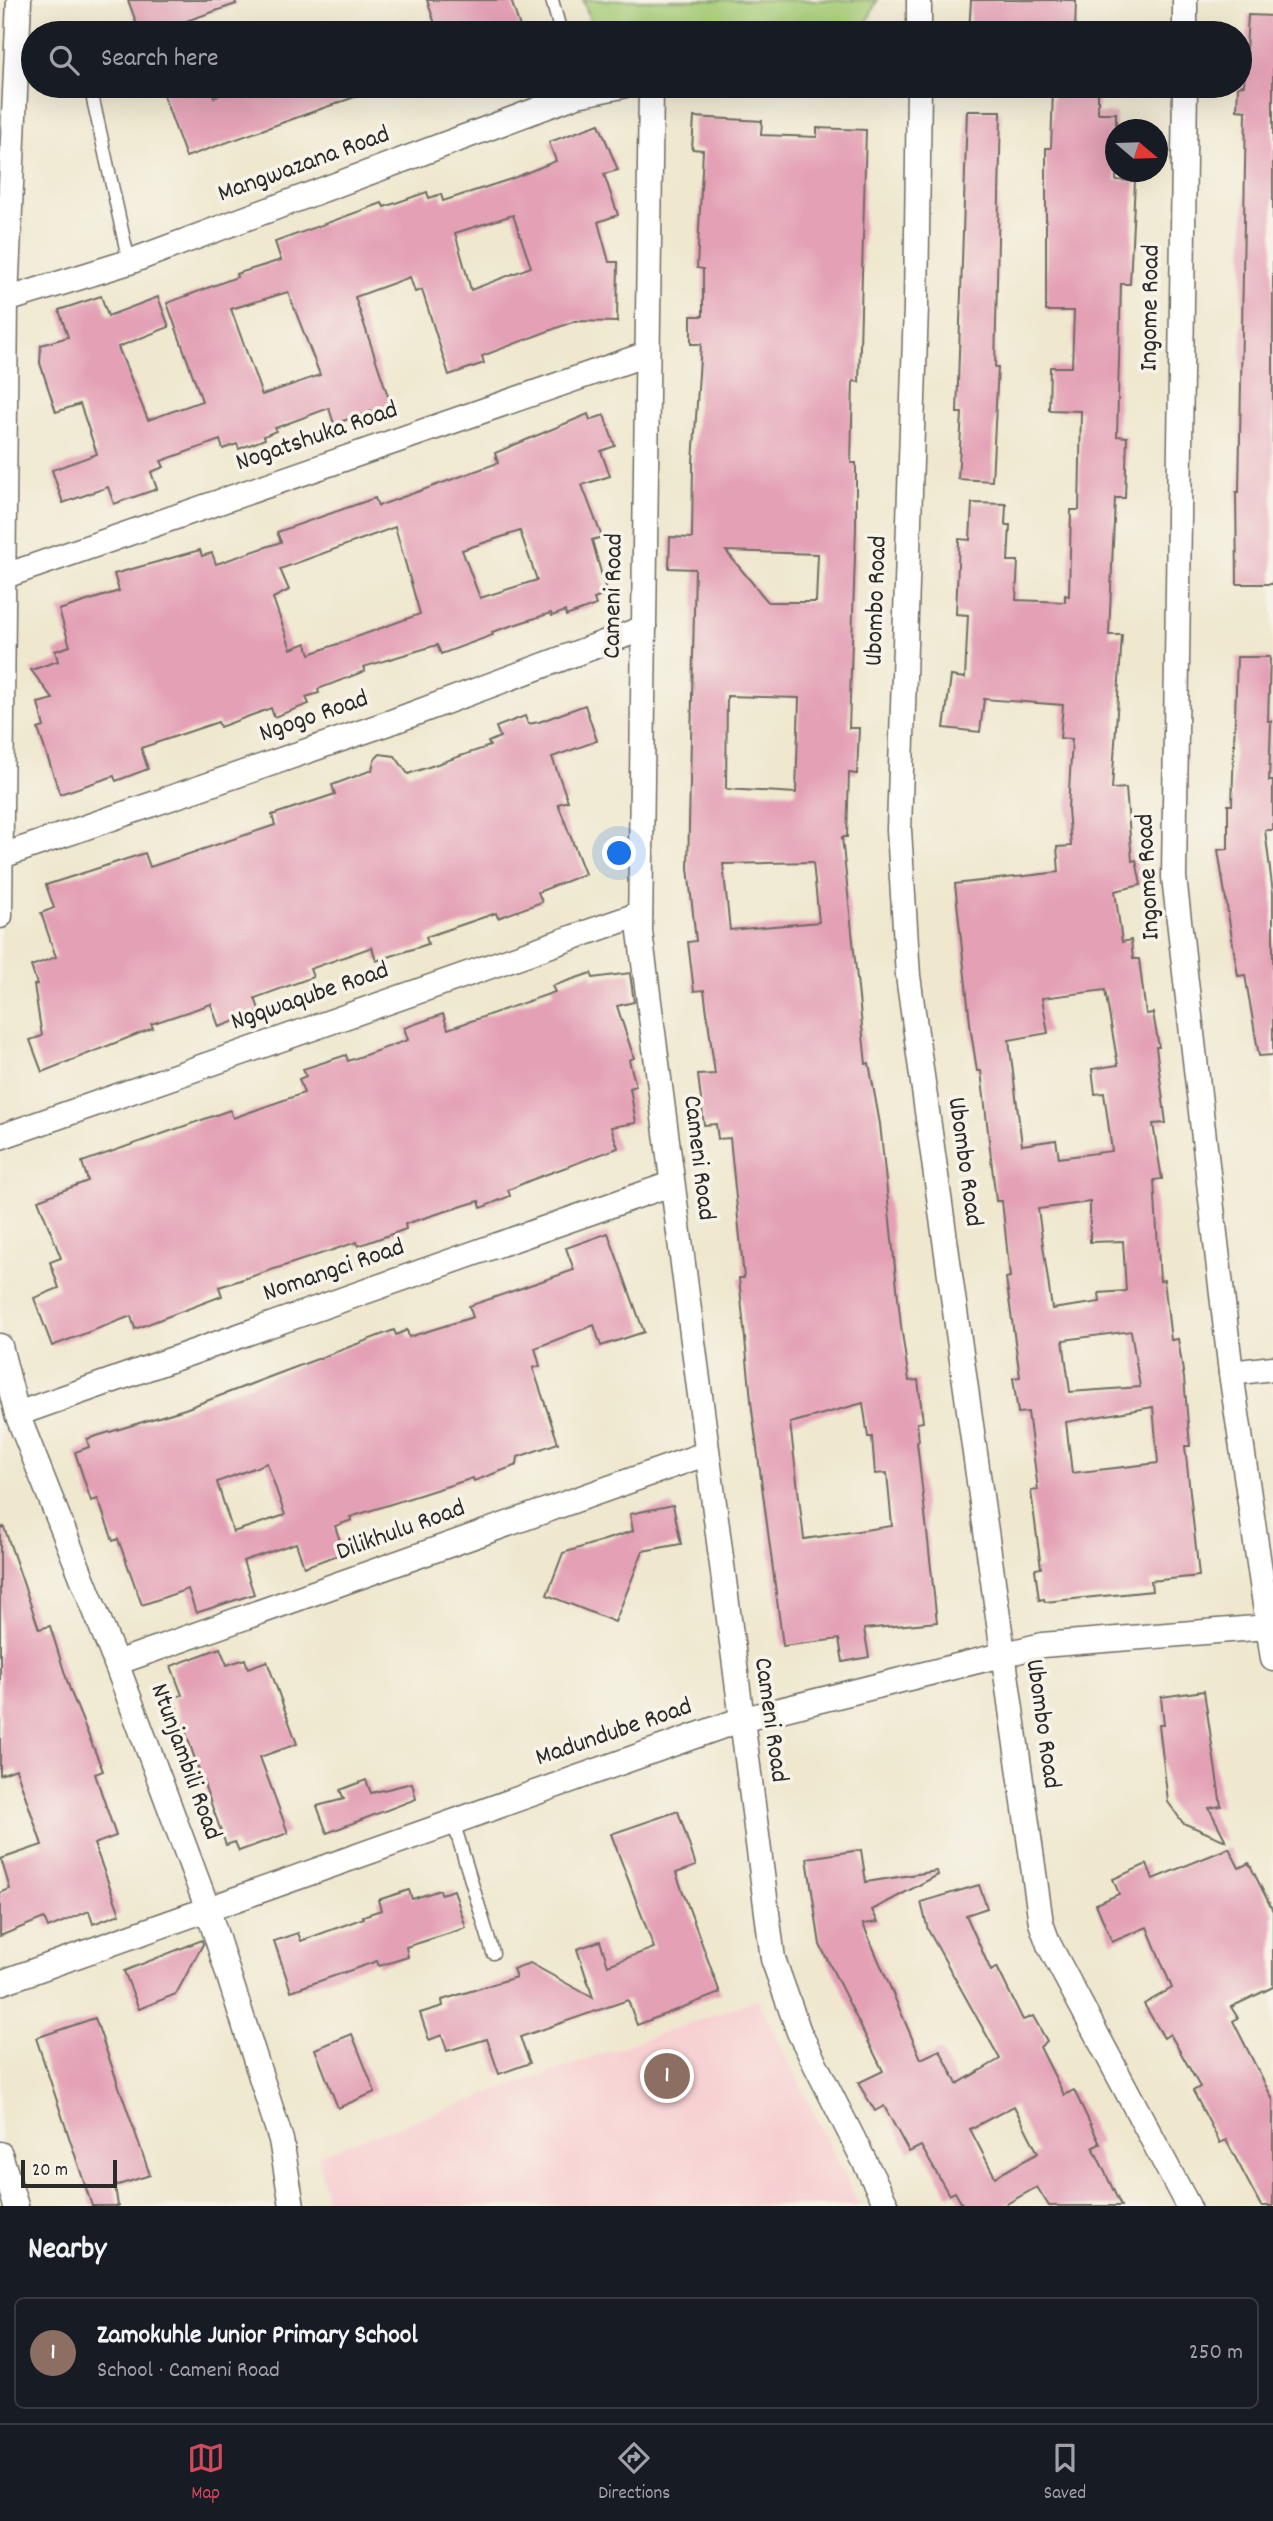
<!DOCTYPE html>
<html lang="en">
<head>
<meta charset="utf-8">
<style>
  body { margin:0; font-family:Dekko,sans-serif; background:#242831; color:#f1f3f6 }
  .compass { position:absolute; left:1105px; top:119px; width:63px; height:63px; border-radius:50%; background:#171b24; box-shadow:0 7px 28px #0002; rotate:109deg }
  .scale { position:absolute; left:21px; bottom:18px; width:96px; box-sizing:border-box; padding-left:7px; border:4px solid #2b2b2b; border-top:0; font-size:19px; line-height:24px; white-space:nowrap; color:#2b2b2b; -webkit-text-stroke:5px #f7f3e8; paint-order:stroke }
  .you { position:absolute; left:620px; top:854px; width:24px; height:24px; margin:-18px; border:5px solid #fff; border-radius:50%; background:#1a73e8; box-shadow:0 0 0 10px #1a73e833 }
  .badge { display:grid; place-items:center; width:46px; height:46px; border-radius:50%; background:#d1495b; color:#fff; font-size:23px; font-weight:700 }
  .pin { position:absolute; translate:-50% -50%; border:4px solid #fff; box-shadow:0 2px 7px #0006 }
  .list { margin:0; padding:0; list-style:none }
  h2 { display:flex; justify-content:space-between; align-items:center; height:91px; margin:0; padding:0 28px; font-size:30px }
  h2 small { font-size:23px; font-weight:400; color:#9ea1a6 }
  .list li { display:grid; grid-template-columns:46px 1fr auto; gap:21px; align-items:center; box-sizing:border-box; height:112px; margin:0 14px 14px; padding:0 14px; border:2px solid #363941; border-radius:10px }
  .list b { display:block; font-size:26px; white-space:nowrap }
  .list p { margin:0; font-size:23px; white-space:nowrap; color:#9ea1a6 }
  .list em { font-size:23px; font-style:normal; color:#9ea1a6 }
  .icon { flex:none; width:38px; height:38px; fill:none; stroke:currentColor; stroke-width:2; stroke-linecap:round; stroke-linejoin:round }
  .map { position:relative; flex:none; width:1273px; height:2206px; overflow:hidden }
  .search { position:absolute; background:#171b24; box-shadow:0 7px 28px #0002; left:21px; right:21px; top:21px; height:77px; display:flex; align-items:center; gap:18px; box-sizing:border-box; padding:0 24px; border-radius:38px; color:#9ea1a6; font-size:26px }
  .sheet { height:217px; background:#171b24 }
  nav { display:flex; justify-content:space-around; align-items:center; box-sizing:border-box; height:98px; border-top:2px solid #363941; background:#171b24; font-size:19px; color:#9ea1a6 }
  nav a { display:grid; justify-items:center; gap:4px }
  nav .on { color:#d1495b }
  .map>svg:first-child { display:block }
</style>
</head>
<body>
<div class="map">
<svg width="1273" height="2206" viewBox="0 0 1273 2206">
  <rect width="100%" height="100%" fill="#f7f3e8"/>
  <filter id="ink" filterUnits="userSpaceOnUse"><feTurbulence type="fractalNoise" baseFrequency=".0143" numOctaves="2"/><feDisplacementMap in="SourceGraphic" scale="14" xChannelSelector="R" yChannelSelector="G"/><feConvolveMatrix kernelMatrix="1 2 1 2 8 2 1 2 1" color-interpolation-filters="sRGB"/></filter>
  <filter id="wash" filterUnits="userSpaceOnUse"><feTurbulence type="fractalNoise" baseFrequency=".00686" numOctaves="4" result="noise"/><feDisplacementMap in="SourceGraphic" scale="28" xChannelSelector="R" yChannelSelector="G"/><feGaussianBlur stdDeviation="1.57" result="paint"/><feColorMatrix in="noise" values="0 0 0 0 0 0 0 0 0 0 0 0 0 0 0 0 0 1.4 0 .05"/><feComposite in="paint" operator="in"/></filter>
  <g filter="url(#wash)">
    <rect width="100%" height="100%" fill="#efe8cf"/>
    <path fill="#f7cfd2" d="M 758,1999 L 859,2206 L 326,2206 L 319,2154 Z"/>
    <path fill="#a8ce79" stroke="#6a7c52" stroke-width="2" d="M 583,0 L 877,0 L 862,33 L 595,33 Z"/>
    <g id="blocks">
      <g fill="#e4a1b6" fill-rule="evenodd">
        <path d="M 128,0 L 235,0 L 236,4 L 186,21 L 191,33 L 140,33 Z"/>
        <path d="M 427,0 L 511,0 L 522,33 L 438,33 Z"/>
        <path d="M 971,0 L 1076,0 L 1075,33 L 969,33 Z"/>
        <path d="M 1248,15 L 1273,16 L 1273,584 L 1237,584 L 1236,492 L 1239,492 L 1246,111 L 1237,110 L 1238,86 L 1244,85 Z"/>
        <path d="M 160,86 L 210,86 L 214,97 L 245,86 L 373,86 L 374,90 L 186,157 Z"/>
        <path d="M 1098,88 L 1098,113 L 1116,113 L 1116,180 L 1135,181 L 1130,284 L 1121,284 L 1117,436 L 1127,437 L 1125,498 L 1115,498 L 1109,635 L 1122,635 L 1112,789 L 1126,788 L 1132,861 L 1136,860 L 1141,885 L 1115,891 L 1122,942 L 1131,940 L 1133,959 L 1139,959 L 1146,1014 L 1153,1013 L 1159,1047 L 1156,1047 L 1166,1123 L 1153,1124 L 1162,1179 L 1154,1180 L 1160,1281 L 1164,1280 L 1171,1340 L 1178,1339 L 1184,1378 L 1190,1446 L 1185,1446 L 1199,1576 L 1151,1581 L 1152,1591 L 1045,1602 L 1044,1599 L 1039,1600 L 1035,1569 L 1041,1568 L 1031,1491 L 1038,1490 L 1028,1412 L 1018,1413 L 1013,1378 L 1020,1377 L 1006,1278 L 1010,1277 L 1002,1201 L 996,1201 L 981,1071 L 977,1071 L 971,1032 L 955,884 L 1059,872 L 1057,847 L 1071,846 L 1068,809 L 1072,739 L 1060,738 L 1063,705 L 984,699 L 980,732 L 944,728 L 951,676 L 965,678 L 968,615 L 956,614 L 959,539 L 970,540 L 972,503 L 1006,504 L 1005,525 L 1010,525 L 1008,561 L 1018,561 L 1016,600 L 1065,602 L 1065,595 L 1069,596 L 1071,510 L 1079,510 L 1081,411 L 1049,410 L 1050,367 L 1072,367 L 1074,311 L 1046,311 L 1046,148 L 1051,148 L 1053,90 ZM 1105,990 L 1118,1065 L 1092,1069 L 1095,1094 L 1104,1093 L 1112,1151 L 1059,1158 L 1056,1140 L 1022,1145 L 1009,1040 L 1048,1033 L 1042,998 ZM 1090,1202 L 1090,1242 L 1123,1241 L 1126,1291 L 1099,1293 L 1100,1302 L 1052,1309 L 1038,1209 ZM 1131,1331 L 1140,1387 L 1070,1392 L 1063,1340 ZM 1153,1407 L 1158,1463 L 1072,1473 L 1066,1422 Z"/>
        <path d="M 967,111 L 1001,111 L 995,367 L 998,367 L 992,481 L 958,479 L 962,413 L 957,413 Z"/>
        <path d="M 694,117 L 762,121 L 761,135 L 817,137 L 817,128 L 866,130 L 859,382 L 853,381 L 851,463 L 856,463 L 856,528 L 849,728 L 859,728 L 857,774 L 849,773 L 847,837 L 842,837 L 866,1064 L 869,1063 L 880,1124 L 901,1326 L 909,1381 L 918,1380 L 923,1422 L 917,1423 L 919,1441 L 917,1442 L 937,1622 L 864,1629 L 869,1657 L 843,1662 L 839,1639 L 783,1646 L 752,1410 L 739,1278 L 744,1278 L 730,1138 L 718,1139 L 716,1124 L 704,1125 L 698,1075 L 715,1074 L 704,990 L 694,991 L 688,942 L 696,941 L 688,868 L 695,569 L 669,568 L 670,537 L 692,538 L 693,462 L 701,344 L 691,344 L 691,316 L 703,316 L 703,269 L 697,268 L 703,150 L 692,149 ZM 726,551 L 818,554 L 816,602 L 768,602 ZM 727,696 L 799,698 L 796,793 L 726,789 ZM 813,862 L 819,922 L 730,930 L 723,864 ZM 863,1403 L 868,1437 L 872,1437 L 875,1474 L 887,1473 L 892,1526 L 804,1539 L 790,1423 Z"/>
        <path d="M 599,124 L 618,170 L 604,174 L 618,215 L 598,222 L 609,262 L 618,262 L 617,322 L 575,321 L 482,356 L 484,363 L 449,375 L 422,290 L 415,292 L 410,277 L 355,297 L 391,405 L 334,424 L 329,408 L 275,428 L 276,431 L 264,436 L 265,439 L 239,449 L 237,444 L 223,449 L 220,440 L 161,461 L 164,467 L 151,472 L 157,489 L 114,504 L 108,487 L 63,503 L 52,470 L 97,454 L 80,404 L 56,412 L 40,363 L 41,345 L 68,337 L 59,310 L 101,296 L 108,316 L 158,297 L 169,327 L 118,347 L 148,420 L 202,401 L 167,303 L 237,277 L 236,274 L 281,260 L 275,242 L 382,203 L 384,207 L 427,192 L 429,198 L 441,194 L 443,201 L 511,179 L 556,161 L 549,142 ZM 513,215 L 531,267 L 471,290 L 455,233 ZM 288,292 L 320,375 L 262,395 L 231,309 Z"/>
        <path d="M 588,414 L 590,420 L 604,415 L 615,446 L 601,451 L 610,476 L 582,485 L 602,537 L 592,540 L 607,594 L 594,599 L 596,605 L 566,616 L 565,611 L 552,616 L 551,613 L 492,632 L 493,635 L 441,654 L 437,645 L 363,667 L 365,671 L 318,689 L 319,693 L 306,697 L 309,704 L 274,717 L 271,708 L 220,727 L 218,722 L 141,748 L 148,769 L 116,781 L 114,776 L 60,794 L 38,729 L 44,727 L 38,703 L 53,699 L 31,670 L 58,661 L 55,651 L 70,646 L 59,610 L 119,591 L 114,574 L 200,550 L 202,556 L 212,553 L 216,564 L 281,542 L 277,532 L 375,498 L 378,506 L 498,463 L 495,453 ZM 395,527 L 420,614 L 310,654 L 306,643 L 291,649 L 273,598 L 289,590 L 280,569 ZM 520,531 L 537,580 L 480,598 L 462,550 Z"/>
        <path d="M 1237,657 L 1270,657 L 1268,721 L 1271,721 L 1269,781 L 1273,781 L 1273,830 L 1265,830 L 1273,893 L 1273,1055 L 1259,1056 L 1245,975 L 1238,976 L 1218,850 L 1228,849 L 1228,805 L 1232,805 Z"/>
        <path d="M 585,705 L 597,741 L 552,757 L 568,801 L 558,804 L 585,874 L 538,892 L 542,902 L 498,918 L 496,913 L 426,937 L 428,944 L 376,961 L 372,947 L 310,969 L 313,977 L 255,998 L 260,1012 L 219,1027 L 211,1004 L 151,1024 L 153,1028 L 42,1072 L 30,1040 L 42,1036 L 34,985 L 37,984 L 31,966 L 56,957 L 41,913 L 54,908 L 46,885 L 145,853 L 150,867 L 275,825 L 272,815 L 335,794 L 332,785 L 372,770 L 374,760 L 380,754 L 395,756 L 408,774 L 490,746 L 488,742 L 500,737 L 496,727 L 525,716 L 528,724 L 539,722 Z"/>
        <path d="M 591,973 L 593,978 L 630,973 L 634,1002 L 617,1006 L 634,1058 L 629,1060 L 636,1086 L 630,1088 L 636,1123 L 611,1127 L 618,1148 L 531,1180 L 508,1190 L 510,1196 L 481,1208 L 479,1201 L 469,1204 L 405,1224 L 406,1229 L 358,1246 L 357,1242 L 219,1287 L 222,1296 L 135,1329 L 131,1316 L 52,1346 L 34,1298 L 59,1288 L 50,1262 L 61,1258 L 38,1200 L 88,1181 L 82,1162 L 230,1110 L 233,1118 L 304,1093 L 299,1079 L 306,1076 L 303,1069 L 346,1055 L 348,1061 L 408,1040 L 404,1028 L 443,1014 L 448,1029 L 555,992 L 552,986 Z"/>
        <path d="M 608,1233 L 644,1332 L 601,1346 L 594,1325 L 535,1348 L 540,1366 L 533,1368 L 558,1443 L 518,1457 L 517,1465 L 474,1481 L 473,1478 L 350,1517 L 352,1520 L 335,1526 L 344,1553 L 304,1567 L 296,1543 L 243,1561 L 254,1594 L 196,1613 L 188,1589 L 142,1605 L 118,1539 L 113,1541 L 98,1499 L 91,1501 L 75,1452 L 89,1447 L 87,1439 L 185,1409 L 394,1330 L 396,1335 L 407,1330 L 409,1337 L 473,1317 L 469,1306 L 574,1270 L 566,1248 ZM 267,1463 L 285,1515 L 233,1532 L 217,1482 Z"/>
        <path d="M 673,1505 L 681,1544 L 643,1551 L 615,1622 L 547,1595 L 563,1553 L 633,1531 L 630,1514 Z"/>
        <path d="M 4,1527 L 39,1629 L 50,1626 L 70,1690 L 103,1771 L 95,1774 L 116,1836 L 94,1844 L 120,1914 L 93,1924 L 89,1911 L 48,1928 L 44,1918 L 0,1936 L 0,1893 L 10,1889 L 1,1859 L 42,1845 L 16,1769 L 0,1775 L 0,1528 Z"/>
        <path d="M 220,1648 L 227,1665 L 245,1659 L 248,1668 L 267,1661 L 297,1744 L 260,1757 L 288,1833 L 239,1851 L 235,1842 L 226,1845 L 173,1698 L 182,1695 L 171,1666 Z"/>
        <path d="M 1204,1691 L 1221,1806 L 1209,1808 L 1226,1841 L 1183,1823 L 1168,1802 L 1159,1725 L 1164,1725 L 1161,1697 Z"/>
        <path d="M 366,1780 L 371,1793 L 412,1783 L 416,1799 L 327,1833 L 317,1806 L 344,1799 L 340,1790 Z"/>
        <path d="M 678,1811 L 696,1866 L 676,1873 L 720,1993 L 637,2025 L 628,2000 L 520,2037 L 530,2063 L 499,2074 L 487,2039 L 447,2051 L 442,2035 L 429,2040 L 420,2013 L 443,2006 L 442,2000 L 516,1977 L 513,1969 L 530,1963 L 593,1998 L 577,1949 L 600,1941 L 608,1965 L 654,1948 L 611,1834 Z"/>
        <path d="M 1229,1848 L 1239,1868 L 1249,1863 L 1273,1911 L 1273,1987 L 1231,2007 L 1238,2018 L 1233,2021 L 1273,2100 L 1273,2206 L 1261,2206 L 1226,2140 L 1220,2143 L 1193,2091 L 1200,2087 L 1170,2034 L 1164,2038 L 1144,2004 L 1172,1988 L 1147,1927 L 1112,1942 L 1096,1904 L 1119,1894 L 1113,1879 L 1147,1864 L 1153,1879 Z"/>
        <path d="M 861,1850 L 866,1882 L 937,1871 L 938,1875 L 872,1910 L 878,1922 L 863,1924 L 921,2059 L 940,2050 L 957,2084 L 1000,2059 L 928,1930 L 921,1902 L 979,1885 L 987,1908 L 966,1915 L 991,1971 L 997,1967 L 1023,2020 L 1033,2016 L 1047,2041 L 1040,2047 L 1064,2095 L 1074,2090 L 1100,2144 L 1093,2147 L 1121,2206 L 1049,2206 L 1037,2187 L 1003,2206 L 963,2206 L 955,2192 L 949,2195 L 921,2146 L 909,2152 L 884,2106 L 875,2111 L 858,2083 L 883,2071 L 820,1945 L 807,1858 ZM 1014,2106 L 1038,2153 L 995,2177 L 970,2129 Z"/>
        <path d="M 409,1890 L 412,1899 L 440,1890 L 441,1894 L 454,1890 L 466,1928 L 406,1947 L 408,1957 L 379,1966 L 377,1961 L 291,1991 L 274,1941 L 298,1933 L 301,1941 L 364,1918 L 363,1916 L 381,1910 L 378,1900 Z"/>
        <path d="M 202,1940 L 203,1944 L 176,1994 L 139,2009 L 124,1971 Z"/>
        <path d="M 95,2018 L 150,2175 L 115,2186 L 118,2206 L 92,2206 L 36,2038 Z"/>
        <path d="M 352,2034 L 375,2092 L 338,2108 L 315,2049 Z"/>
      </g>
    </g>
  </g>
  <g filter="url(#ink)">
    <use href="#blocks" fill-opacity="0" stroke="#706d64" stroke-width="2"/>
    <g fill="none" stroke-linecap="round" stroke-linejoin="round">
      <defs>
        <g id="lane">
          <path d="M 552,0 L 561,33"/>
          <path d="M 90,86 L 129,262"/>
          <path d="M 453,1821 L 493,1953"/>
        </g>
        <g id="street">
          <path d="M 919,0 L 919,33"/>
          <path d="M 1185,33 L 1185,0"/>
          <path d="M 651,86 L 640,932 L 773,1959 L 799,2032 L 887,2206"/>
          <path d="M 919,86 L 916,306 L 899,830 L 908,976 L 1041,1923 L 1049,1945 L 1188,2206"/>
          <path d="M 1185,86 L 1174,877 L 1231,1373 L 1273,1659"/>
          <path d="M 6,300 L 129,262 L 577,95 L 622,86"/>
          <path d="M 5,576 L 647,354"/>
          <path d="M 2,856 L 394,721 L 644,628"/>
          <path d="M 0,916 L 6,300 L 19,0"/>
          <path d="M 0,1137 L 640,914"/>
          <path d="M 0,1346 L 17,1414 L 116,1663 L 207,1907 L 281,2140 L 292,2206"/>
          <path d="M 1231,1373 L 1273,1368"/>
          <path d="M 17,1414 L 671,1184"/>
          <path d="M 116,1663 L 705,1454"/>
          <path d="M 0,1983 L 740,1720 L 1042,1645 L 1268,1627"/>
          <path d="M 0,2154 L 16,2206"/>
        </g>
      </defs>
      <use href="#lane" stroke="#706d64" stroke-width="15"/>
      <use href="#street" stroke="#706d64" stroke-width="27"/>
      <use href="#lane" stroke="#fff" stroke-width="12"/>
      <use href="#street" stroke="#fff" stroke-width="24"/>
    </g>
  </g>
  <g text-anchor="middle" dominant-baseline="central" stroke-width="7" stroke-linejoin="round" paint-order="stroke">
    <g font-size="26" fill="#2b2b2b" stroke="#f7f3e8">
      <text transform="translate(304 165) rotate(-20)">Mangwazana Road</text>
      <text transform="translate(1151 308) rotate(-89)">Ingome Road</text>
      <text transform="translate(317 437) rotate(-19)">Nogatshuka Road</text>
      <text transform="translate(614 596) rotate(-89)">Cameni Road</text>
      <text transform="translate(877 601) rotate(-88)">Ubombo Road</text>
      <text transform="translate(314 717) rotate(-19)">Ngogo Road</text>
      <text transform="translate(1149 877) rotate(-93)">Ingome Road</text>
      <text transform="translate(310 997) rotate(-19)">Ngqwaqube Road</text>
      <text transform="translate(698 1158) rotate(83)">Cameni Road</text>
      <text transform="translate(964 1162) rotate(82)">Ubombo Road</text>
      <text transform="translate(334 1271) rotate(-19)">Nomangci Road</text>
      <text transform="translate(401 1531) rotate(-20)">Dilikhulu Road</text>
      <text transform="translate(770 1720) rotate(82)">Cameni Road</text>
      <text transform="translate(1042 1724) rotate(82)">Ubombo Road</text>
      <text transform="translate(614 1733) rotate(-19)">Madundube Road</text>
      <text transform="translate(185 1762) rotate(70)">Ntunjambili Road</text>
    </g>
  </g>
</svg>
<svg class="compass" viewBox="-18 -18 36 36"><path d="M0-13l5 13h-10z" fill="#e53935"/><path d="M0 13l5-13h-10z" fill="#9ea1a6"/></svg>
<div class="scale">20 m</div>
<div class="you"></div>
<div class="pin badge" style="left:667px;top:2076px;background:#8d6e63">1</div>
<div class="search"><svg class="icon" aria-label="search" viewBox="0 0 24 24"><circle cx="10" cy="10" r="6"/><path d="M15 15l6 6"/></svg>Search here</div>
</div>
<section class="sheet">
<h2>Nearby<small></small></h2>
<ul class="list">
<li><span class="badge" style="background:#8d6e63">1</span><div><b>Zamokuhle Junior Primary School</b><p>School · Cameni Road</p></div><em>250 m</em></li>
</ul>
</section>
<nav>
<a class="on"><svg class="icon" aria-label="map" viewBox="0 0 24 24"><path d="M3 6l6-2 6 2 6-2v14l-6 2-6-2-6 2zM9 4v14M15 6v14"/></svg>Map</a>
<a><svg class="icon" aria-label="directions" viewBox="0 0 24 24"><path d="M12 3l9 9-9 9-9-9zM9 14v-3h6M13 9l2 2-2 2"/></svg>Directions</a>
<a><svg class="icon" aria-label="saved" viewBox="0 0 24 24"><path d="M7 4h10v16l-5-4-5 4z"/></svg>Saved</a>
</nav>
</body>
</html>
